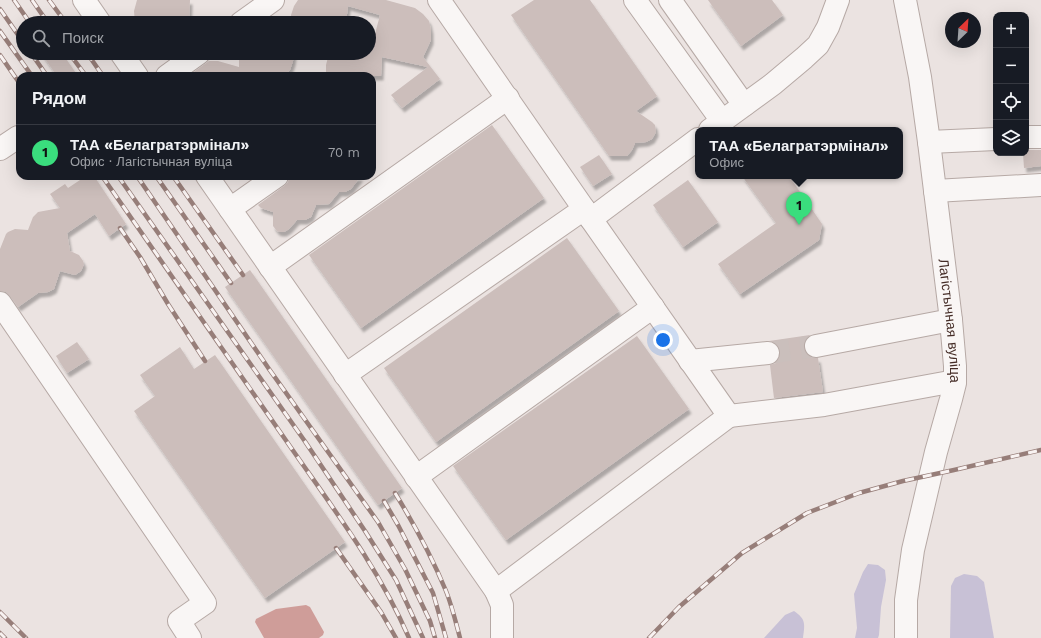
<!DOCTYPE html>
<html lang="ru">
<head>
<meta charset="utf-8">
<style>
  body { margin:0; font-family:"Work Sans",sans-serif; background:#20242c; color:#f1f3f6 }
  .controls { position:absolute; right:12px; top:12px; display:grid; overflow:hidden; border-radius:8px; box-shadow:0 4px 16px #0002 }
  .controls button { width:36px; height:36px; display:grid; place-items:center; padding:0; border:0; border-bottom:1px solid #363941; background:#171b24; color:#f1f3f6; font:20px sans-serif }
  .compass { position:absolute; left:945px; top:12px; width:36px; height:36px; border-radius:50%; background:#171b24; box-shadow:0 4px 16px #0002; rotate:25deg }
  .you { position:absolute; left:663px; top:340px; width:14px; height:14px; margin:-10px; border:3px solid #fff; border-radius:50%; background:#1a73e8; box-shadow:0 0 0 6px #1a73e833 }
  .badge { display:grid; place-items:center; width:26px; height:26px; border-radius:50%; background:#3add7d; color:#111; font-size:13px; font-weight:700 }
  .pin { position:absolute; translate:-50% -33px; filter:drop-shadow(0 1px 2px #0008) }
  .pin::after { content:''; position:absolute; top:21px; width:14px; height:12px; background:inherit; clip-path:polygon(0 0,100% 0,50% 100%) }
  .popup { position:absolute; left:695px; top:127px; width:208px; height:52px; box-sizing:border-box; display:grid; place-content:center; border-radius:8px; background:#171b24; filter:drop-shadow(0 1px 3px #0005); font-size:13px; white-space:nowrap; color:#9ea1a6 }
  .popup b { font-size:15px; color:#f1f3f6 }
  .popup::after { content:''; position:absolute; left:50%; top:100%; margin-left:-8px; border:8px solid transparent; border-top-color:#171b24 }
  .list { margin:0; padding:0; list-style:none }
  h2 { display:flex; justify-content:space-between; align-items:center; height:52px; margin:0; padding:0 16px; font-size:17px }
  h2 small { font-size:13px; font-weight:400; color:#9ea1a6 }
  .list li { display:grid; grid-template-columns:26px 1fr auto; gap:12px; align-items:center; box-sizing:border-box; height:56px; padding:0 16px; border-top:1px solid #363941 }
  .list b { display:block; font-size:15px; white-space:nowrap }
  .list p { margin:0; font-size:13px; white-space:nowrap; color:#9ea1a6 }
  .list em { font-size:13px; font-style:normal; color:#9ea1a6 }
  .icon { flex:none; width:22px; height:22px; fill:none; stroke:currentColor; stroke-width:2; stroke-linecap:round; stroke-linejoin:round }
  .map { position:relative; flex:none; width:1041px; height:638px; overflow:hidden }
  .search { position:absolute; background:#171b24; box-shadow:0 4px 16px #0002; left:16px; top:16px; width:360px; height:44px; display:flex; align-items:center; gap:10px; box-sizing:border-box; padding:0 14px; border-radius:22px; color:#9ea1a6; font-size:15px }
  .panel { position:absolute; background:#171b24; box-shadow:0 4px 16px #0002; left:16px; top:72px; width:360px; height:108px; border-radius:12px }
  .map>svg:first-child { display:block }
</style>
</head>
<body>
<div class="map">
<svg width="1041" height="638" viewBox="0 0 1041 638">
  <defs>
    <filter id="shadow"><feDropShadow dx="2.5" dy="4.5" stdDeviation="1" flood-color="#0004"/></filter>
  </defs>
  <rect width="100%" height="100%" fill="#ebe3e1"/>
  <g fill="#c8c1d6">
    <path d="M 868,564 L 878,565 L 885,570 L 886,580 L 881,607 L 879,635 L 878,638 L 855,638 L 857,628 L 854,594 L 863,572 Z"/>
    <path d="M 964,574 L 977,576 L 984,582 L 994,638 L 950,638 L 951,586 L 955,578 Z"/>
    <path d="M 794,611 C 806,619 805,624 803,638 L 764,638 L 785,615 Z"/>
  </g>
  <path fill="#cf9d99" d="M 306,605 L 310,607 L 324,632 L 323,635 L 319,638 L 264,638 L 255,622 L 256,619 L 276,609 Z"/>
  <g fill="#ccbebb" filter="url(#shadow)">
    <path d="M 137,0 L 190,0 L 189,23 L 135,23 L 134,11 Z"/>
    <path d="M 298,0 L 386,0 L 415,8 L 423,14 L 429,21 L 431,30 L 431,40 L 423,57 L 440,79 L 402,108 L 391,95 L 428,67 L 382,57 L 381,76 L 326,76 L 326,65 L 329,53 L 370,53 L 380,15 L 348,6 L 346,23 L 292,23 L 291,15 L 294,6 Z"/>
    <path d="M 534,0 L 590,0 L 657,96 L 636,111 L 652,122 L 655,125 L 656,132 L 652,139 L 646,142 L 635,143 L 632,150 L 627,156 L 609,156 L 511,15 Z"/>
    <path d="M 708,0 L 772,0 L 783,15 L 741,46 Z"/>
    <path d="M 41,53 L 62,53 L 78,76 L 57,76 Z"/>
    <path d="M 239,53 L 294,53 L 293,61 L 290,70 L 284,76 L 188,76 L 209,61 L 218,61 L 239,67 Z"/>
    <path d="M 492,125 L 544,198 L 361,328 L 309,255 Z"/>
    <path d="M 1026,150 L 1041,150 L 1041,166 L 1024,168 L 1023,153 L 1026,153 Z"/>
    <path d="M 599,155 L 612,174 L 593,186 L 580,167 Z"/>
    <path d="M 86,176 L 94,176 L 126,224 L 109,236 L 95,214 L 67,233 L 70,251 L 79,255 L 83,261 L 84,264 L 81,271 L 75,275 L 60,271 L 54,289 L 48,292 L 38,293 L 18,307 L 10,296 L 6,292 L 0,291 L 0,249 L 6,234 L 8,232 L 15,229 L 28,230 L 33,217 L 38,212 L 60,208 L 50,194 L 65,184 L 68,188 Z"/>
    <path d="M 292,176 L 361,176 L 351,189 L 345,192 L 339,192 L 329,204 L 316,205 L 311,217 L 305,220 L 297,220 L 289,229 L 284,232 L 280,232 L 277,231 L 273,226 L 273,212 L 261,208 L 258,205 L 284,186 L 288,182 L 289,177 Z"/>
    <path d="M 742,176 L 789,176 L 822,224 L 819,240 L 740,294 L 718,264 L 776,223 Z"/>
    <path d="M 688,180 L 718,222 L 683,247 L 653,205 Z"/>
    <path d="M 567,238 L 619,311 L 436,442 L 384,368 Z"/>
    <path d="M 250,270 L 402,488 L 378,505 L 225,287 Z"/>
    <path d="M 810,335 L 804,342 L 804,349 L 807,354 L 812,358 L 818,358 L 823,392 L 774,398 L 770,365 L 776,363 L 779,358 L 780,352 L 778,345 L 773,342 L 769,341 Z"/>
    <path d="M 637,336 L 689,409 L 506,540 L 453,466 Z"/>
    <path d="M 77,342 L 89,359 L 67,373 L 56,356 Z"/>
    <path d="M 180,347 L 194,369 L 215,355 L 345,542 L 265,598 L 134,411 L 155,396 L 140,375 Z"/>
  </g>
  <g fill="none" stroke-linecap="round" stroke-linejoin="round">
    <path stroke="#cabfbc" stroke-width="22" stroke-dasharray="22 11" stroke-linecap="butt" d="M 768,353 L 816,346"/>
    <defs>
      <g id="minor">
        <path d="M 84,0 L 100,23"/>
        <path d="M 635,0 L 722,121"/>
        <path d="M 670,0 L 744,105"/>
        <path id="s1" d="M 905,0 L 920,77 L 929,142 L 951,320 L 955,366 L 955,383 L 951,399 L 936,452 L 913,550 L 906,600 L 906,638"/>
        <path d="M 241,23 L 273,0"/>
        <path d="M 121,53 L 137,76"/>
        <path d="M 167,76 L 199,53"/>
        <path d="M 710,130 L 773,84 L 804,58 L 818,45 L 828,27 L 838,0"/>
        <path d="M 1026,137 L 1041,137"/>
        <path d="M 929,142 L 996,139"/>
        <path d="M 0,149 L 18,137"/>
        <path d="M 207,176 L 496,591 L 729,416 L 584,209"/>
        <path d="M 935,191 L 1041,185"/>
        <path d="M 230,209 L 277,176"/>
        <path d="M 591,219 L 698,139"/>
        <path d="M 270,267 L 508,98"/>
        <path d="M 0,303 L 205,603 L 179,621 L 190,638"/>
        <path d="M 816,346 L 951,320"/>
        <path d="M 690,361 L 768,353"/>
        <path d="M 345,375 L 584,209 L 439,0"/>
        <path d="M 729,416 L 824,405 L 955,381"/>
        <path d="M 416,477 L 653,307"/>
        <path d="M 496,591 L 502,605 L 502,638"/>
      </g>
    </defs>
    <use href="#minor" stroke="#b6a9a5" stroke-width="24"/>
    <use href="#minor" stroke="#f9f6f5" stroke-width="22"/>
    <defs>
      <g id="rail">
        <path d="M 14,0 L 30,23"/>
        <path d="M 32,0 L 48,23"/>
        <path d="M 49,0 L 66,23"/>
        <path d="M 0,9 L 23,42"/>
        <path d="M 0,31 L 32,76"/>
        <path d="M 31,53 L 47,76"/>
        <path d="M 69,53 L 86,76"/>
        <path d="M 87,53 L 103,76"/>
        <path d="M 0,55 L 20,84"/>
        <path d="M 84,176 L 85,177"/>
        <path d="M 102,176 C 163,263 224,351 285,439 C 329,503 378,566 409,638"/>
        <path d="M 118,176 L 304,440 L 365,531 L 396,580 L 423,638"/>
        <path d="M 137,176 L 269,369 L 378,522 L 405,569 L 430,621 L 435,638"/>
        <path d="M 156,176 L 231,283"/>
        <path d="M 173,176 L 243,275"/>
        <path d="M 120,228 L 140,257 L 168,304 L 205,361"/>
        <path d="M 395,493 C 414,524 432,557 446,591 C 452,606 456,623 460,638"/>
        <path d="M 384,501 L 398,525 L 433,593 L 446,638"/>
        <path d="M 336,548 L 381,612 L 396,638"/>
        <path d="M 0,612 L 26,638"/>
        <path d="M 0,633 L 5,638"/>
        <path d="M 649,638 L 679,607 L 742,553 L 807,513 L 859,493 L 903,481 L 954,470 L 1041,450"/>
      </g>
    </defs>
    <use href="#rail" stroke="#977e79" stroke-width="4.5"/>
    <use href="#rail" stroke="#f8f2f1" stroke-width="3" stroke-dasharray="9" stroke-linecap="butt"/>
  </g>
  <g text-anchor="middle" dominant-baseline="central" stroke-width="4" stroke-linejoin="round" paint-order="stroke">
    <g font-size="14" fill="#452d27" stroke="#f8f2f1">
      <text stroke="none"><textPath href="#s1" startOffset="324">Лагістычная вуліца</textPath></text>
    </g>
  </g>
</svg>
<div class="controls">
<button>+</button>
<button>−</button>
<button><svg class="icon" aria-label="locate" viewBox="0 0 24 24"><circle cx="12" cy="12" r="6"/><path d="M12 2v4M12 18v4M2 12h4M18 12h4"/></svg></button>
<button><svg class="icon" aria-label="layers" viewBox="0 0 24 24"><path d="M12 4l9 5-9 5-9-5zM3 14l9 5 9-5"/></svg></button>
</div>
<svg class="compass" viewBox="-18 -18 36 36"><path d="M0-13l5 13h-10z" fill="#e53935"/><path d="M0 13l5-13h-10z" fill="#9ea1a6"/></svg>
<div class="you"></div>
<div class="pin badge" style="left:799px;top:225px">1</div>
<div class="popup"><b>ТАА «Белагратэрмінал»</b>Офис</div>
<div class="search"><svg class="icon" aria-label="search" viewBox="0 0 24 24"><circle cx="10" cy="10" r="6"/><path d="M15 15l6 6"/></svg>Поиск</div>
<section class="panel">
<h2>Рядом<small></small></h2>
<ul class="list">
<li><span class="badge">1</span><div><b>ТАА «Белагратэрмінал»</b><p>Офис · Лагістычная вуліца</p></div><em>70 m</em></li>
</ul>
</section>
</div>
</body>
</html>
